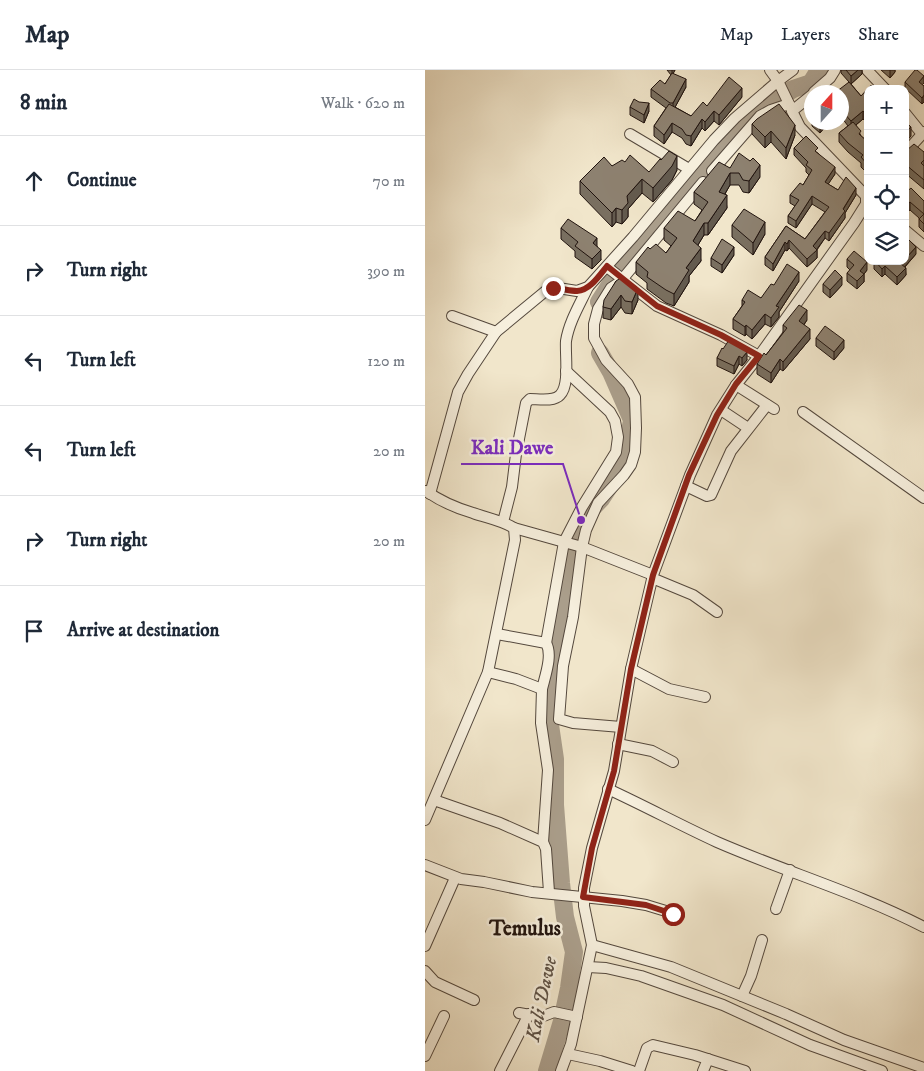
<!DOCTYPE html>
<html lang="en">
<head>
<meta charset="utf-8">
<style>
  body { margin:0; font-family:"IM FELL DW Pica",serif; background:#f6f6f7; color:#1f2937 }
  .controls { position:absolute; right:15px; top:15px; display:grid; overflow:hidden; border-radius:10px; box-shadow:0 5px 20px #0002 }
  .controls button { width:45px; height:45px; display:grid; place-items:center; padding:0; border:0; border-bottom:1px solid #e0e1e3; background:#fff; color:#1f2937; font:25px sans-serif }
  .compass { position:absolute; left:379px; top:15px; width:45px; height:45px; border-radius:50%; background:#fff; box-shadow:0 5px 20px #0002; rotate:21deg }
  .stop { position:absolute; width:15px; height:15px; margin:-11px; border:4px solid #8f2418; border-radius:50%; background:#fff }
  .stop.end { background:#8f2418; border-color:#fff; box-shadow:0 1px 5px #0008 }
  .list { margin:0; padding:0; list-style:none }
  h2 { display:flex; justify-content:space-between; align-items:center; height:65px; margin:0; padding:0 20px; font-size:21px }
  h2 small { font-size:16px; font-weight:400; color:#747a83 }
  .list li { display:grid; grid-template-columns:32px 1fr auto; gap:15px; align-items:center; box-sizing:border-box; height:90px; padding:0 20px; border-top:1px solid #e0e1e3 }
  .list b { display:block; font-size:19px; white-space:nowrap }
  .list em { font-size:16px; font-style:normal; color:#747a83 }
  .icon { flex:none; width:28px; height:28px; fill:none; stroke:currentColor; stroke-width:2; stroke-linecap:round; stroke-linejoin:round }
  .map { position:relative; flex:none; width:499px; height:1001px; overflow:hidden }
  header { display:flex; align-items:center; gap:30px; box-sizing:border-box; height:70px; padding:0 25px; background:#fff; border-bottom:1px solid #e0e1e3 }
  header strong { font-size:24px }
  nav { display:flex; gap:28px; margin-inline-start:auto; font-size:18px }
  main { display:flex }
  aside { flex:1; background:#fff }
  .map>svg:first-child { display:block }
</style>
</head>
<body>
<header>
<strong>Map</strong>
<nav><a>Map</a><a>Layers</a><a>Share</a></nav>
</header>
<main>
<aside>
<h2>8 min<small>Walk · 620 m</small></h2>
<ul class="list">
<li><svg class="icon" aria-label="ahead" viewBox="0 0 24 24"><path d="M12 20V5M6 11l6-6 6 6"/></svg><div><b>Continue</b></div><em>70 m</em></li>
<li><svg class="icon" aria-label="right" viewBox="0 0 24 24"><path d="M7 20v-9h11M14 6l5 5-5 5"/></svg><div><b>Turn right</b></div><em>390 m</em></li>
<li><svg class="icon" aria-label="left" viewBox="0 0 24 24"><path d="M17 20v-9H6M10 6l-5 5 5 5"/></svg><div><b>Turn left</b></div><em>120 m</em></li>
<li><svg class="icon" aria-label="left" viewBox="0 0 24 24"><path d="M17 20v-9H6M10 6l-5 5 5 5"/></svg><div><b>Turn left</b></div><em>20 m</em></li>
<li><svg class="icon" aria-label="right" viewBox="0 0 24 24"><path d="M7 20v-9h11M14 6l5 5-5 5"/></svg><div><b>Turn right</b></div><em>20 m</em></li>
<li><svg class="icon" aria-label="arrive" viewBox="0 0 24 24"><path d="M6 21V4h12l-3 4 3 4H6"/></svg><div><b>Arrive at destination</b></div></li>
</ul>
</aside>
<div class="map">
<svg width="499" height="1001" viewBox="0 0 499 1001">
  <rect width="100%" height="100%" fill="#f1e6cb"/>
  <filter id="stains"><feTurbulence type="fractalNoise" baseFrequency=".004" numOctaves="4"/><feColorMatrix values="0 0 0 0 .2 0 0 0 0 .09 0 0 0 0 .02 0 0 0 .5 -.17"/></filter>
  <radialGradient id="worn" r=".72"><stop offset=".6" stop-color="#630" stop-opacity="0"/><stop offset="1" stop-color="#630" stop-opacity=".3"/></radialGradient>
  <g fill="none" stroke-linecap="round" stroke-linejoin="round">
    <g stroke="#aa9e8b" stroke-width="18">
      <path d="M 174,232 L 195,199 L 296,75 L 320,49 L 368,19 L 386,13 L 394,0"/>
      <path d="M 122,1001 L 137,951 L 144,918 L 149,882 L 140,847 L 136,813 L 130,735 L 130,689 L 124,648 L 126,609 L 136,552 L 145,476 L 156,450 L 176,429 L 197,397 L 203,374 L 207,350 L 186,302 L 175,283"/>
    </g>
    <defs>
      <g id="minor">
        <path d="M 345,0 L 353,11 L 368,0"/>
        <path d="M 442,0 L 460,19"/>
        <path d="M 389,22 L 405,8 L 410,0"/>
        <path d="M 480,43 L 497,64"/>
        <path d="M 205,64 L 264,99"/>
        <path d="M 480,83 L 499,62"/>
        <path d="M 287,101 L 335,46 L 346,40 L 364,34"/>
        <path d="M 480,160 L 499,176"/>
        <path d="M 182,197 L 232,236 L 296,265 L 334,286"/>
        <path d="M 27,246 L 71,262"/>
        <path d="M 311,315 L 349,339"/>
        <path d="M 296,340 L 323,358"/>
        <path d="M 378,342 L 499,428"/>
        <path d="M 261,416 L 282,426 L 286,425 L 306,381 L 342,335"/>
        <path d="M 5,424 L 33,322 L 43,304 L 71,262 L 123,219 L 133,218 L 152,221 L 163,217 L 208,167 L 289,70 L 310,48 L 353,11 L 367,40"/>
        <path d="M 78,452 L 87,417 L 91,384 L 101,333 L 105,329 C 113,329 129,332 135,325 C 145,315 140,285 141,271 C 144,252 155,234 163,217"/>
        <path d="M 89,458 L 157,477 L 228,505"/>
        <path d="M 227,508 L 268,525 L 292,542"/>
        <path d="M 72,564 L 121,573 C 128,585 120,606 117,619"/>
        <path d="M 121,573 L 139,472 L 157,437 L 191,382 L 193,367 L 190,351 L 185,342 L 141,301"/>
        <path d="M 206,599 L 244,619 L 280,627"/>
        <path d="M 63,602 L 91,609 L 117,619 L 116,653 L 123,700 L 118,772"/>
        <path d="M 196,657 L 148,653 L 134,649 L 138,596 L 148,547 L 157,477 L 161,460 L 173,433 L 199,405 L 206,395 L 210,382 L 211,358 L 210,327 L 203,314 L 181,290 L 169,268 L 169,254 L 173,239 L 186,218 L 195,212 L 278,112"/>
        <path d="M 193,674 L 227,681 L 248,692"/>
        <path d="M 183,719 C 220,736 255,755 292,772 C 361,802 433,823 499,857"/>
        <path d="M 9,730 L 75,753 L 118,772 L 121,779 L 124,822"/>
        <path d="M 0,750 L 63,602 L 90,470 L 89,458 C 76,450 62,448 48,443 C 31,438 15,431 1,421"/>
        <path d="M 0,795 L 36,809 L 59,812 L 107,822 L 197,831 L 221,835 L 254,845"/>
        <path d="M 351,839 L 365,800"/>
        <path d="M 167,875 L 246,897 L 361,944 L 419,970 L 499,998"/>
        <path d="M 0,876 L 30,808"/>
        <path d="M 163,897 L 181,898 L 216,906 L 298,935 L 385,975 L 457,1001"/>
        <path d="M 0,901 L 10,912 L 49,930"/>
        <path d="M 317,926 L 326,906 L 337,870"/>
        <path d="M 94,943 L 116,947 L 129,942 L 152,947"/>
        <path d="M 143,984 L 175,991 L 207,1001"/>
        <path d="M 0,986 L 19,946"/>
        <path d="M 75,1001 L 104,944"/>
        <path d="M 136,1001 L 146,974 L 167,875 L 159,836 L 159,818 L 167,778 L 189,701 L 206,599 L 228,505 L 265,405 L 292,345 L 311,315 L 334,286 L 429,153 L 441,134 L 441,126 L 375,57 L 367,41 L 387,25"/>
        <path d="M 214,1001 L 222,978 L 228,975 L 270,985 L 320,1001"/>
        <path d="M 278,1001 L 283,989"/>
      </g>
    </defs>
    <use href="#minor" stroke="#54483d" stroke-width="12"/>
    <use href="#minor" stroke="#f6efdd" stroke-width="10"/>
  </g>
  <g fill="#796f60" stroke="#20130e">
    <path d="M 242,0 L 250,0 L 248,3 L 261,17 L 250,37 L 266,46 L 282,36 L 317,27 L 294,55 L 289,51 L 280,61 L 277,58 L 266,76 L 261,74 L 257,68 L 247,62 L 239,74 L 229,66 L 229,56 L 241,38 L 226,27 L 226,19 L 240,14 L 246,5 Z"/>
    <path d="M 416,0 L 437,0 L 437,4 L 426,14 L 436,26 L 443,19 L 443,45 L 439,50 L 438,49 L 431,55 L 436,66 L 443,72 L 443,104 L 436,97 L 436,93 L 423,82 L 414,72 L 414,63 L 423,56 L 417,48 L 416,22 L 424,12 L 416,3 Z"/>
    <path d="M 456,0 L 470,0 L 470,2 L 465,8 Z"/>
    <path d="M 480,12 L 499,13 L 497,14 L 499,16 L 497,34 L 480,18 Z"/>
    <path d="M 205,37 L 224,41 L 219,53 L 205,45 Z"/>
    <path d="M 387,52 L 404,52 L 395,63 L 387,56 Z"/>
    <path d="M 327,54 L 370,65 L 361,89 L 346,72 L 340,78 L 327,64 Z"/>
    <path d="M 369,78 L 393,83 L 410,104 L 403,114 L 413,120 L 431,125 L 420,143 L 420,148 L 404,171 L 400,168 L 392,180 L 392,188 L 382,197 L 364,178 L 362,181 L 360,180 L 348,201 L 340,195 L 340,187 L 361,156 L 380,169 L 400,142 L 387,134 L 371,158 L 363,153 L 363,146 L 370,136 L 365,133 L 365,125 L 378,115 L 384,105 L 381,102 L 381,98 L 369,85 Z"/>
    <path d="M 480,80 L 499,82 L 499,119 L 480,103 Z"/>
    <path d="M 187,96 L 224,102 L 252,100 L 247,110 L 228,132 L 217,123 L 203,139 L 203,147 L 197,154 L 191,152 L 187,157 L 155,124 L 155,111 Z"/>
    <path d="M 305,98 L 335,107 L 324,123 L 318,122 L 314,115 L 305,115 L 300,124 L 302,138 L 283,165 L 279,165 L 273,175 L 276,191 L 264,206 L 264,212 L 249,236 L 241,233 L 222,219 L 222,213 L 211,204 L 211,192 L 225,179 L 241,183 L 246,176 L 239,170 L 239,158 L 270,151 L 277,140 L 269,134 L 269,122 Z"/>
    <path d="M 480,123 L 499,131 L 499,162 L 494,157 L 494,148 L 485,140 L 481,143 L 480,142 Z"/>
    <path d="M 307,155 L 340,164 L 328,185 L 307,167 Z"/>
    <path d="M 136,158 L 172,176 L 176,190 L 167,199 L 150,187 L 150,181 L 136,169 Z"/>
    <path d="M 491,184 L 480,197 L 481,205 L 472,215 L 460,204 L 457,207 L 449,199 L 449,192 Z"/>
    <path d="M 309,185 L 297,203 L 286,196 L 286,188 Z"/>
    <path d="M 422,189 L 442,200 L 439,204 L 439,212 L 432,219 L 422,211 L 422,203 L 425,200 L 422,197 Z"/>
    <path d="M 191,211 L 213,230 L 207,244 L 200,243 L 196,237 L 186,250 L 178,248 L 178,237 Z"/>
    <path d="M 374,211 L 354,242 L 354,247 L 346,257 L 340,254 L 327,269 L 321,264 L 320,266 L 308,259 L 308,249 L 317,236 L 317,230 L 336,228 L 349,215 Z"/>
    <path d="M 398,214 L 417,215 L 405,228 L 398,222 Z"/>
    <path d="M 382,250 L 379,255 L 385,269 L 358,301 L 355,299 L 346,313 L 332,304 L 332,294 L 341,285 L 358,263 L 358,255 Z"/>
    <path d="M 391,268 L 419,278 L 409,290 L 391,276 Z"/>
    <path d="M 298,279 L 318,279 L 322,290 L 317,296 L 314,294 L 309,304 L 292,296 L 292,288 Z"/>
  </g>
  <g fill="#635a4e" stroke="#20130e">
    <path d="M 247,0 L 250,0 L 247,6 Z"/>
    <path d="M 433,0 L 437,0 L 437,4 L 426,14 L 426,6 Z"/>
    <path d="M 465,0 L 470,0 L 470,2 L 465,8 Z"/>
    <path d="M 499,6 L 499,13 L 494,18 L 494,12 Z"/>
    <path d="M 261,9 L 261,17 L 248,41 L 248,33 Z"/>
    <path d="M 317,18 L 317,27 L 294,55 L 294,45 Z"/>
    <path d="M 499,25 L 499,32 L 497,34 L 497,28 Z"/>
    <path d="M 224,33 L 224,41 L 219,53 L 219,45 Z"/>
    <path d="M 443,38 L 443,45 L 439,50 L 439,42 Z"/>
    <path d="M 289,41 L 289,51 L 280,61 L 280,52 Z"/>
    <path d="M 438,41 L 438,49 L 426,59 L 426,51 Z"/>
    <path d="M 277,49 L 277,58 L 266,76 L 266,66 Z"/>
    <path d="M 398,52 L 404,52 L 395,63 L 395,55 Z"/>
    <path d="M 407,52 L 412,52 L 407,56 Z"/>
    <path d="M 247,53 L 247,62 L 239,74 L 239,65 Z"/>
    <path d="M 370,55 L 370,65 L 361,89 L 361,78 Z"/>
    <path d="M 486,57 L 486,66 L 480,73 L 480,63 Z"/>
    <path d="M 346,61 L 346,72 L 340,78 L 340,67 Z"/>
    <path d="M 252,86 L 252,100 L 247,110 L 228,132 L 228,118 Z"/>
    <path d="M 335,95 L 335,107 L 324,123 L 324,111 Z"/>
    <path d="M 410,97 L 410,104 L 400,119 L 400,112 Z"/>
    <path d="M 305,103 L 305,115 L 294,134 L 294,122 Z"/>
    <path d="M 217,109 L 217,123 L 203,139 L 203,147 L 197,154 L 197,140 L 202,126 Z"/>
    <path d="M 431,118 L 431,125 L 420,143 L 420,148 L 404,171 L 404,163 Z"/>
    <path d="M 302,125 L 302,138 L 283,165 L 283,153 Z"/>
    <path d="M 387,126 L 387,134 L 371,158 L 371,151 Z"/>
    <path d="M 485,132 L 485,140 L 481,143 L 481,135 Z"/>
    <path d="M 191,138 L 191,152 L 187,157 L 187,143 Z"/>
    <path d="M 340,152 L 340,164 L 328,185 L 328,173 Z"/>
    <path d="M 279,153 L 279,165 L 268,183 L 268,171 Z"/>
    <path d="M 400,161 L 400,168 L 389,183 L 392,180 L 392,188 L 382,197 L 382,189 L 388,176 Z"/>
    <path d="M 172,168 L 172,179 L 168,173 Z"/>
    <path d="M 364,170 L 364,178 L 362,181 L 362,174 Z"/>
    <path d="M 360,172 L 360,180 L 348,201 L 348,194 Z"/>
    <path d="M 309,177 L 309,185 L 297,203 L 297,195 Z"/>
    <path d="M 491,177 L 491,184 L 476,201 L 476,194 L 478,191 L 480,191 L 480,189 Z"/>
    <path d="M 276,178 L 276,191 L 264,206 L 264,212 L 249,236 L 249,224 L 261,198 Z"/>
    <path d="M 176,180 L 176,190 L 167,199 L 167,189 Z"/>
    <path d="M 442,192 L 442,200 L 439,204 L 439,212 L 432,219 L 432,211 L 435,201 Z"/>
    <path d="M 460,196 L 460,204 L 457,207 L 457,199 Z"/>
    <path d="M 481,198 L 481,205 L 472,215 L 472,207 Z"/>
    <path d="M 374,202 L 374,211 L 354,242 L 354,247 L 346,257 L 346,248 L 351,236 Z"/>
    <path d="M 417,207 L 417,215 L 405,228 L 405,220 Z"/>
    <path d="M 213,218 L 213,230 L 207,244 L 207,232 Z"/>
    <path d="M 196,225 L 196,237 L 186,250 L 186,239 Z"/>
    <path d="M 382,240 L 382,250 L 374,261 L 374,251 Z"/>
    <path d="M 340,244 L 340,254 L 327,269 L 327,260 Z"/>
    <path d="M 321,255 L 321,264 L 320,266 L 320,257 Z"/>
    <path d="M 385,259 L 385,269 L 358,301 L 358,292 Z"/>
    <path d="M 419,270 L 419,278 L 409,290 L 409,282 Z"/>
    <path d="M 322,282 L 322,290 L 317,296 L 317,288 Z"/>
    <path d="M 314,286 L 314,294 L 309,304 L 309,296 Z"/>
    <path d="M 355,289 L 355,299 L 346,313 L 346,303 Z"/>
  </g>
  <g fill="#8d8170" stroke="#20130e">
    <path d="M 421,0 L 433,0 L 426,6 Z"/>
    <path d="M 490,0 L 492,0 L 499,6 L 494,12 L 499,16 L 499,25 L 497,28 L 480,12 Z"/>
    <path d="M 247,3 L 261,9 L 248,33 L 245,33 L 226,19 L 235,10 L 240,14 Z"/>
    <path d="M 304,7 L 317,18 L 294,45 L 289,41 L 280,52 L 277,49 L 266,66 L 261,65 L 257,59 L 247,53 L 239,65 L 229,56 L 244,34 L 266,46 L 278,32 L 282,36 Z"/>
    <path d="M 424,12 L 436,26 L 446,15 L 450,19 L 443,19 L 443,38 L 439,42 L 438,41 L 426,51 L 417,41 L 416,42 L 416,22 L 411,22 Z"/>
    <path d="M 209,29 L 214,32 L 224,33 L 219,45 L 205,37 Z"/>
    <path d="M 354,34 L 370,55 L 361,78 L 346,61 L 340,67 L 327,54 L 332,49 Z"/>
    <path d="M 480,51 L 486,57 L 480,63 Z"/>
    <path d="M 428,52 L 436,61 L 434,64 L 443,72 L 443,95 L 436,87 L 438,85 L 423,73 L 414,63 Z"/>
    <path d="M 381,66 L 393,78 L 390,81 L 410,97 L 400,112 L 413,120 L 421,107 L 431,118 L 418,139 L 420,141 L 404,163 L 400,161 L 388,176 L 392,180 L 382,189 L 364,170 L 362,174 L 360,172 L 348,194 L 340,187 L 361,156 L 380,169 L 404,137 L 387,126 L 371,151 L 363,146 L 374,130 L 365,125 L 375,113 L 378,115 L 387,100 L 381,95 L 383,92 L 369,78 Z"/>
    <path d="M 489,74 L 499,82 L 499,90 L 496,93 L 499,96 L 499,110 L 480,94 L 480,80 L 482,80 Z"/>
    <path d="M 244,81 L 252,86 L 247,96 L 228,118 L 217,109 L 202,126 L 203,133 L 197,140 L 191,138 L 187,143 L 155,111 L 179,87 L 187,96 L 197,90 L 200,92 L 205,85 L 224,102 L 235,89 L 236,90 Z"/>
    <path d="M 314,83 L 325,91 L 328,88 L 335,95 L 324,111 L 318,110 L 314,103 L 305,103 L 294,122 L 302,125 L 283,153 L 279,153 L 268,171 L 276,178 L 261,198 L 264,200 L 249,224 L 241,220 L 222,207 L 223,202 L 211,192 L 223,177 L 225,179 L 231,174 L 241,183 L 252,168 L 239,158 L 253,141 L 270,151 L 283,132 L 269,122 L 294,92 L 305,98 Z"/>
    <path d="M 486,118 L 499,131 L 499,154 L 494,149 L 499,144 L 485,132 L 481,135 L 480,134 L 480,123 Z"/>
    <path d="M 319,139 L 340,152 L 328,173 L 307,155 Z"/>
    <path d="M 143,149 L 172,168 L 168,173 L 176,180 L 167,189 L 150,176 L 153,172 L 136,158 Z"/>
    <path d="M 480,166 L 491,177 L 480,189 Z"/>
    <path d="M 297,169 L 309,177 L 297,195 L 286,188 Z"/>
    <path d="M 429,181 L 442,192 L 435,201 L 439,204 L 432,211 L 422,203 L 429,195 L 422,189 Z"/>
    <path d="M 450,191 L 478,191 L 476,194 L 481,198 L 472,207 L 460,196 L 457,199 Z"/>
    <path d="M 362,194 L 374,202 L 351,236 L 354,237 L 346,248 L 340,244 L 327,260 L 321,255 L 320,257 L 308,249 L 320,232 L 317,230 L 323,220 L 336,228 L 346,214 L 349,215 Z"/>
    <path d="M 410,200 L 417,207 L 405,220 L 398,214 Z"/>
    <path d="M 197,207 L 213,218 L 207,232 L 200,231 L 196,225 L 186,239 L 178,237 L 179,230 L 191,211 Z"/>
    <path d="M 374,235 L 382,240 L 374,251 L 385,259 L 358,292 L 355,289 L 346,303 L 332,294 L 339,283 L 341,285 L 362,258 L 358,255 Z"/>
    <path d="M 400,256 L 419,270 L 409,282 L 391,268 Z"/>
    <path d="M 304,270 L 318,277 L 317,278 L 322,282 L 317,288 L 314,286 L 309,296 L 292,288 L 297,278 L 298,279 Z"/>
  </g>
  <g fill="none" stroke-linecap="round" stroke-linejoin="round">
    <path stroke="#8f2418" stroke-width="6" d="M 128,218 C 136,218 144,221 152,221 C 165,220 174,206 182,196 L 232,236 L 296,265 L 334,286 L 311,314 L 292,345 L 264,405 L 228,505 L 206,599 L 189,701 L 167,778 L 158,827 L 221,835 L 248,844"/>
  </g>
  <g text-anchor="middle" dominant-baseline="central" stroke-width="5" stroke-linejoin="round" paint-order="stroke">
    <g font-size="20" font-style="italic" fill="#5e5246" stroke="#f6efdd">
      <text transform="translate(117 929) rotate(-78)">Kali Dawe</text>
    </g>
    <g font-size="21" font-weight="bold" fill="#20130e" stroke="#f6efdd">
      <text x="100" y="859">Temulus</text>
    </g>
  </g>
  <path fill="none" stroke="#7b2cbf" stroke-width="2" d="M156 450L138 394H36"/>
  <circle fill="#7b2cbf" stroke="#f6efdd" stroke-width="2" cx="156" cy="450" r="5"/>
  <g font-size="20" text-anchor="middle" font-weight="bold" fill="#7b2cbf" stroke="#f6efdd" stroke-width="5" stroke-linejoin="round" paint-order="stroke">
    <text x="87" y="384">Kali Dawe</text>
  </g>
  <rect width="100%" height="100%" filter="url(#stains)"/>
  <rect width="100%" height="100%" fill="url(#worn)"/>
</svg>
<div class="controls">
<button>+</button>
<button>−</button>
<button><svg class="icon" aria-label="locate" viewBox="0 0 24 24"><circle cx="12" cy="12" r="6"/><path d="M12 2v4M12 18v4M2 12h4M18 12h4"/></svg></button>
<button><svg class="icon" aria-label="layers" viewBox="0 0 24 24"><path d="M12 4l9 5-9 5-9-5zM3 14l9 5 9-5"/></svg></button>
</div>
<svg class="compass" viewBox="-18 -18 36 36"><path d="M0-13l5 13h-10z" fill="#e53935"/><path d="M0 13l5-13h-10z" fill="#747a83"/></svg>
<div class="stop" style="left:248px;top:844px"></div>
<div class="stop end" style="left:128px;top:218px"></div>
</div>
</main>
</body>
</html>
